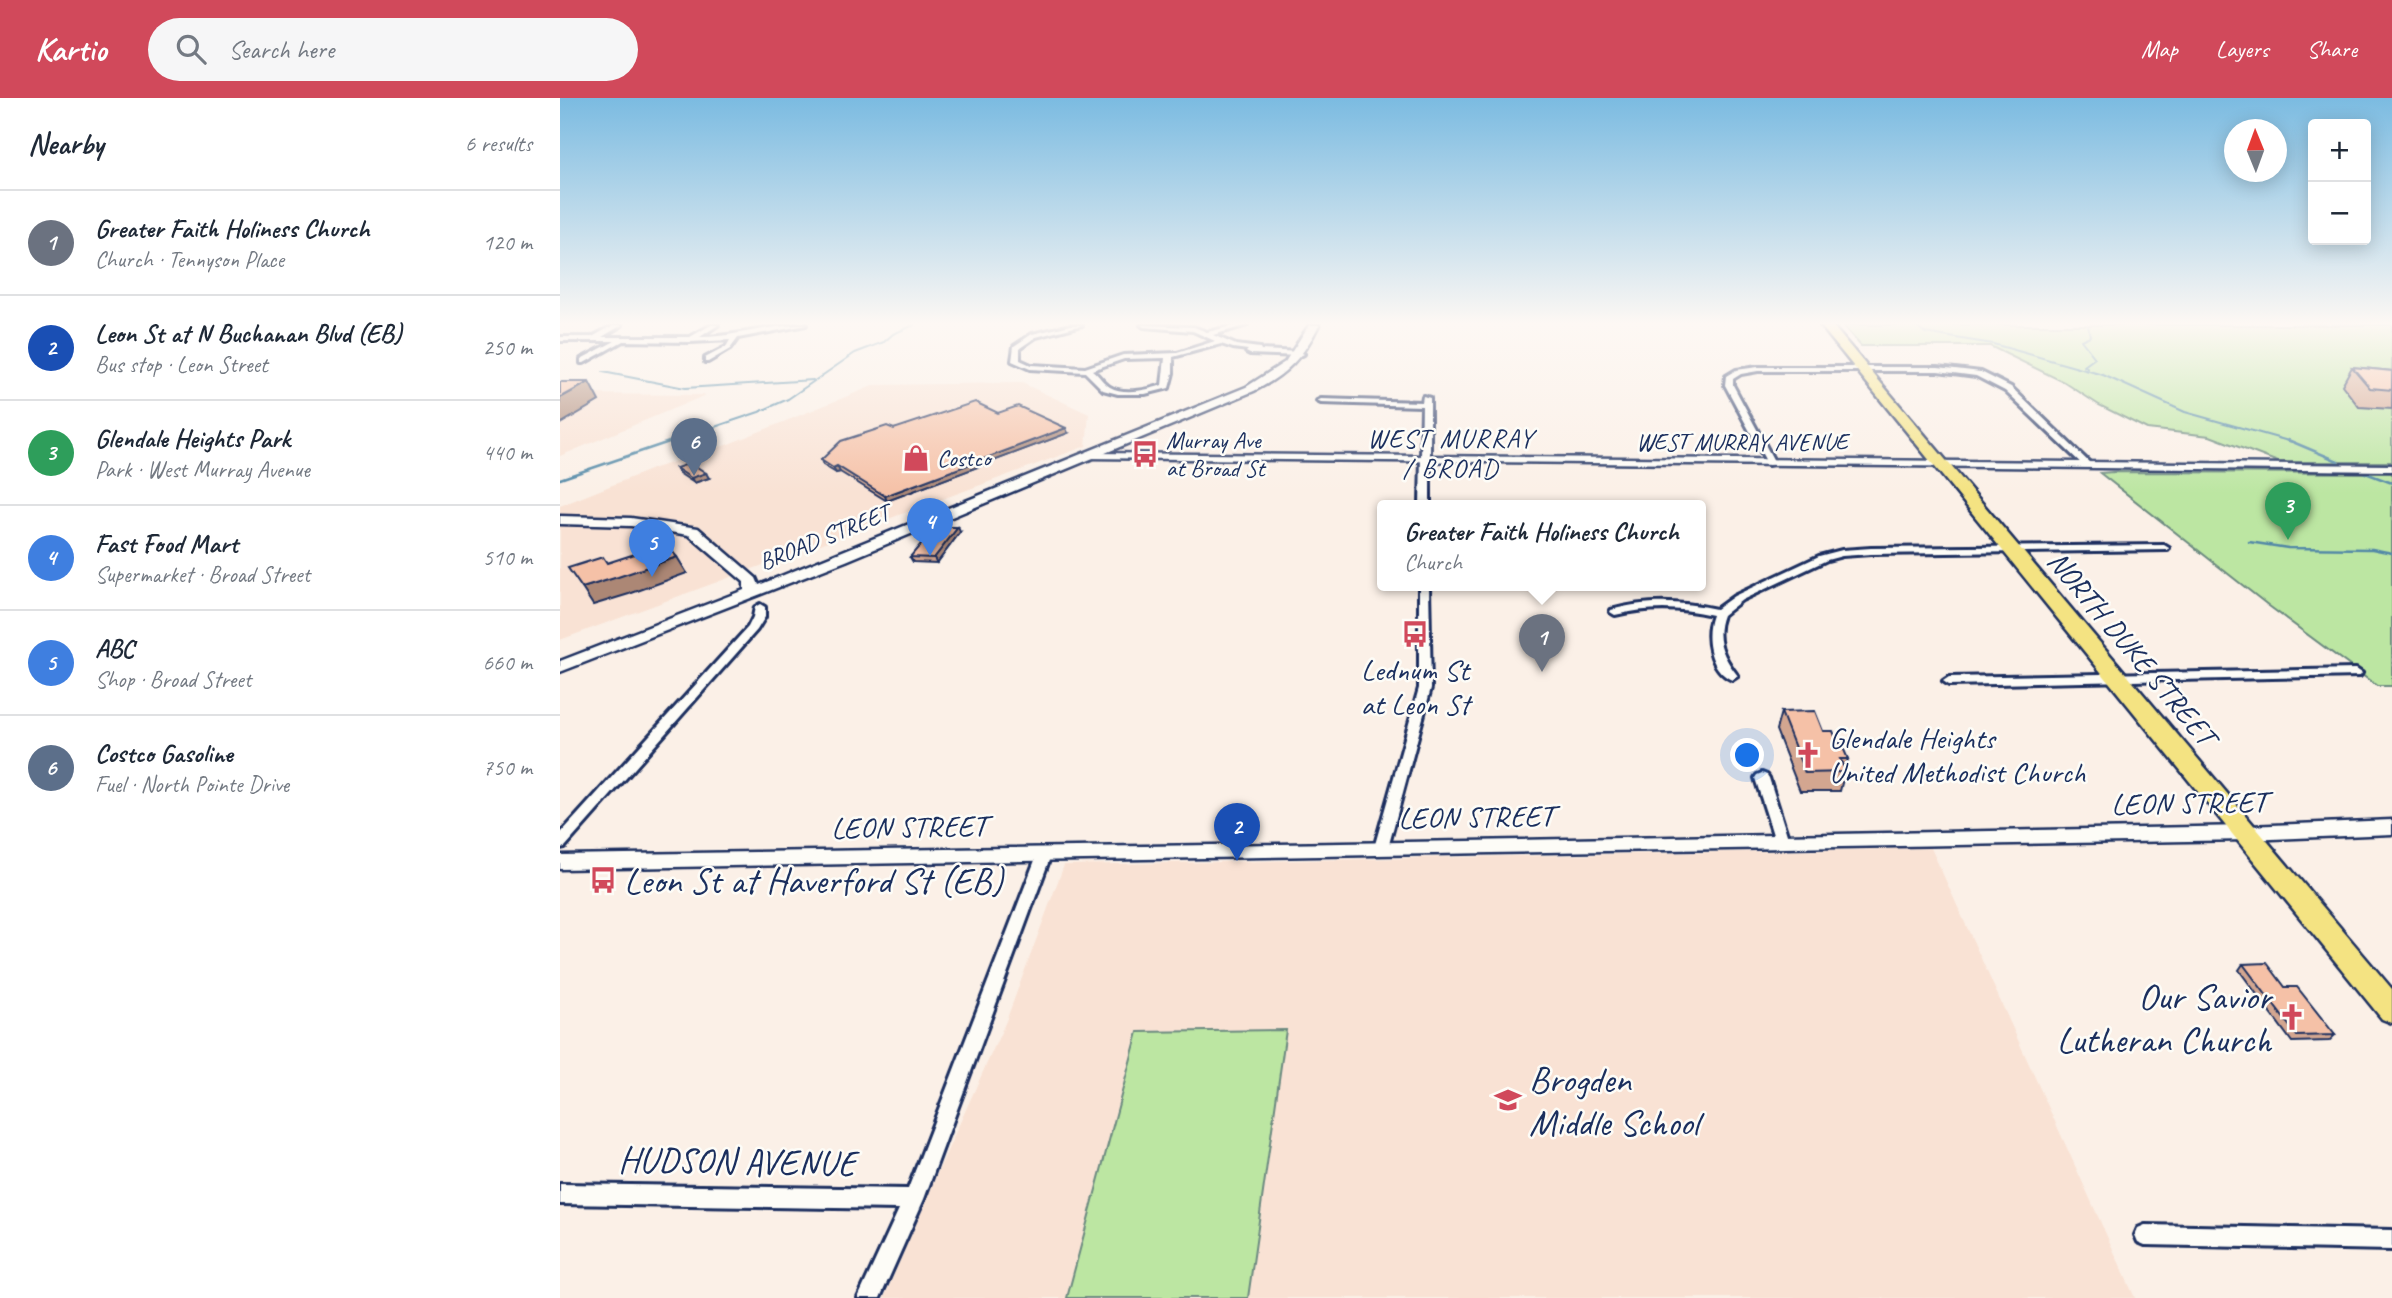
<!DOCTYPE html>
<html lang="en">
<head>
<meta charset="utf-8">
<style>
  body { margin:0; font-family:Caveat,sans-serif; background:#f6f6f7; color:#1f2937 }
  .controls { position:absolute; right:21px; top:21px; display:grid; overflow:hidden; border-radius:7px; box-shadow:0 4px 18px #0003 }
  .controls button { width:63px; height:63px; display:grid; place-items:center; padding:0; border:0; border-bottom:2px solid #e0e1e3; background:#fff; color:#1f2937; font:35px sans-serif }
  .compass { position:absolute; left:1664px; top:21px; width:63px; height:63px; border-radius:50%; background:#fff; box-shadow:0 4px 18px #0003; rotate:359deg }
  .you { position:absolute; left:1188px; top:658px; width:24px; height:24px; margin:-18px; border:5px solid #fff; border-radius:50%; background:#1a73e8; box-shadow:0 0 0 10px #1a73e833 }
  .badge { display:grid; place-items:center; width:46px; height:46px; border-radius:50%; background:#d1495b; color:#fff; font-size:23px; font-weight:700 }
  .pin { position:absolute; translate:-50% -58px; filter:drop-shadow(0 2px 4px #0008) }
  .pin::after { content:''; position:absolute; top:37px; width:24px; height:21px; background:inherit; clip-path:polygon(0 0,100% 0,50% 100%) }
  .popup { position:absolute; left:817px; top:402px; width:329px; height:91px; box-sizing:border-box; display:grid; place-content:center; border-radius:7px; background:#fff; filter:drop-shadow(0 2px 5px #0005); font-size:23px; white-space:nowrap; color:#747a83 }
  .popup b { font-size:26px; color:#1f2937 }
  .popup::after { content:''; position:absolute; left:50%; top:100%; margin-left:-14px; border:14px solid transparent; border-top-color:#fff }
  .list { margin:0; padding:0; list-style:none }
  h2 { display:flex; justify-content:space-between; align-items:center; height:91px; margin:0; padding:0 28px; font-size:30px }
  h2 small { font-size:23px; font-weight:400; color:#747a83 }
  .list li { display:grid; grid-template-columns:46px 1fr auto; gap:21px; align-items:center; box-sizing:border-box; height:105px; padding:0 28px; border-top:2px solid #e0e1e3 }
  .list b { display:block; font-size:26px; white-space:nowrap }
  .list p { margin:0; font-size:23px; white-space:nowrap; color:#747a83 }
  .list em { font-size:23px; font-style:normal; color:#747a83 }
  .icon { flex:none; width:38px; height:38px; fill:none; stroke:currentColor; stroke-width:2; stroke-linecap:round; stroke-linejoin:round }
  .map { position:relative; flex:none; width:1832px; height:1200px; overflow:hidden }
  header { display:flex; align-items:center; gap:42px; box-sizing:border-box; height:98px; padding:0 35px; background:#d1495b; color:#fff }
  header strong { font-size:33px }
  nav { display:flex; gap:38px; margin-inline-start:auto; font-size:24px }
  .search { width:490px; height:63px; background:#f6f6f7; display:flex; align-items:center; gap:18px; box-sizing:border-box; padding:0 24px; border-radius:38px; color:#747a83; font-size:26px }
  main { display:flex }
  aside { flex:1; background:#fff }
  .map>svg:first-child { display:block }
</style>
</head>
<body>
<header>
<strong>Kartio</strong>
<div class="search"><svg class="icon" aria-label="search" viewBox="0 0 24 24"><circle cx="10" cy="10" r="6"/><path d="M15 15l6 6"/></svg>Search here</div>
<nav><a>Map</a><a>Layers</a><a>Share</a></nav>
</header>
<main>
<aside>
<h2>Nearby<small>6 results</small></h2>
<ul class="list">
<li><span class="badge" style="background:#6b7280">1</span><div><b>Greater Faith Holiness Church</b><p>Church · Tennyson Place</p></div><em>120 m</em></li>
<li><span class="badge" style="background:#1a4fb4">2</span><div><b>Leon St at N Buchanan Blvd (EB)</b><p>Bus stop · Leon Street</p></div><em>250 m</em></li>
<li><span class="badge" style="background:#2e9e5b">3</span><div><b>Glendale Heights Park</b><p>Park · West Murray Avenue</p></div><em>440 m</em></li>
<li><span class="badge" style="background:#3f7fe0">4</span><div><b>Fast Food Mart</b><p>Supermarket · Broad Street</p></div><em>510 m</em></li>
<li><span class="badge" style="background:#3f7fe0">5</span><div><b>ABC</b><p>Shop · Broad Street</p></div><em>660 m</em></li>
<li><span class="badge" style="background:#5c6f8a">6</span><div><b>Costco Gasoline</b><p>Fuel · North Pointe Drive</p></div><em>750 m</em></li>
</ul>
</aside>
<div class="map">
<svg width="1832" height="1200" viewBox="0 0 1832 1200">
  <rect width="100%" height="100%" fill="#fbf0e7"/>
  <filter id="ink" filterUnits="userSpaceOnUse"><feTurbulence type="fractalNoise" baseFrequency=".0143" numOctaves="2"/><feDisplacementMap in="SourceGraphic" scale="14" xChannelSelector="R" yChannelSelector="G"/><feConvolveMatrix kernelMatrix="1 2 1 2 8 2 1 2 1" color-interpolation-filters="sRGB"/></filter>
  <g filter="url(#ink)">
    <g fill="#f9e2d4">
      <path d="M 462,285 L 529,316 L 526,348 L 0,542 L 0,408 L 95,370 L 166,347 L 315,287 Z"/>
      <path d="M 0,296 L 146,297 L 0,358 Z"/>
      <path d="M 1371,750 L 1575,1200 L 324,1200 L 374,1082 L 446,923 L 504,767 Z"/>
    </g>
    <g fill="#bce6a2" stroke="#6c8a80" stroke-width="2">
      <path d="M 1282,227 L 1832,227 L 1832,364 L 1718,364 L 1650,338 L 1587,331 L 1539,307 L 1504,284 L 1430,248 L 1301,248 Z"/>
      <path d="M 1553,374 L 1832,375 L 1832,588 L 1817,588 L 1709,508 L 1540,375 Z"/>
      <path d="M 726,932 L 688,1200 L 507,1200 L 578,934 Z"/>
    </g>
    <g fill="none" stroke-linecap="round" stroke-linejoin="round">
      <g stroke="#5389a7" stroke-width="2">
        <path d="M 1355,227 L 1365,235 L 1433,246 L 1543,277 L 1625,314 L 1732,344"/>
        <path d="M 1528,227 L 1530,238 L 1521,242 L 1535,260 L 1524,268 L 1528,271"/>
        <path d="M 43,274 L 125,290 L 253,282"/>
        <path d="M 110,344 L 199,314 L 228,301 L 295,255 L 324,244 L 333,236 L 354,227"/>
      </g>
      <g stroke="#5389a7" stroke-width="2.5">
        <path d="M 1728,342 L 1778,363"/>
        <path d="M 1803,374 L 1832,385"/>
        <path d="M 0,381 L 115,342"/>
        <path d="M 1689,444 L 1728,450 L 1812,451 L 1832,455"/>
      </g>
      <defs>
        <g id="minor">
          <path d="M 54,227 L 62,227 L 42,239 L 130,239 L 151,227 L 158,227 L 140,239 C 176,239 211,226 246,227 L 178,240 L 170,251 L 148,264 L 145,264 L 145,260 L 166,249 L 170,242 L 130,244 L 63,243 L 24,265 L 21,265 L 21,261 L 55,243 L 0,243 L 0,239 L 32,239 Z"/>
          <path d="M 511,227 L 522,227 L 476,239 L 460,250 L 460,262 L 471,267 L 525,270 L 563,257 L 617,255 L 655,243 L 633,233 L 584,229 L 581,227 L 634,229 L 647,234 L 677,227 L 687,227 L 653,237 L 676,247 L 700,250 L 701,252 L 740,254 L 744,256 L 740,258 L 690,256 L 686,254 L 688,252 L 673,250 L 661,246 L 613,259 L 613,275 L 609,290 L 585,296 L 558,296 L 543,292 L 525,274 L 470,271 L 452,263 L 454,248 L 472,236 ZM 605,260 L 602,287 C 589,292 563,297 550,289 C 543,285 539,277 532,272 L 564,261 Z"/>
          <path d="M 1198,269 L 1378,269 L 1421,274 L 1451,289 L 1532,367 L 1525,369 L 1445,293 L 1416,278 L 1378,273 L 1198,273 L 1181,276 L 1173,281 L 1173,287 L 1215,365 L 1208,367 L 1165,287 L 1166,278 L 1176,272 Z"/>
          <path d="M 863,298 L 870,300 L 870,408 L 860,408 L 862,308 L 761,305 L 757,303 L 761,301 L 862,304 Z"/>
          <path d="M 1604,447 L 1609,450 L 1608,452 L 1311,456 L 1282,458 L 1267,462 L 1182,502 L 1163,517 C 1154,541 1163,559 1178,578 L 1172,582 C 1149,572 1144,538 1152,517 C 1118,509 1088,509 1055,517 L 1050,514 L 1051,512 C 1087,502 1119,503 1156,511 L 1174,498 L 1259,458 L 1282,452 L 1311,450 Z"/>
          <path d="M 859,488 L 869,488 L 871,590 L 828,750 L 826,754 L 821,755 L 816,754 L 814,750 L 859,590 Z"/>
          <path d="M 200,506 L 205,509 L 205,519 L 197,532 L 5,749 L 0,750 L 0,736 L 188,529 L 193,519 L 195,509 Z"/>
          <path d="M 1796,571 L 1802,575 L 1800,578 L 1389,587 L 1383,583 L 1389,579 Z"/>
          <path d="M 1202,675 L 1207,677 L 1209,680 L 1229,743 L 1227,747 L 1222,748 L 1217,747 L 1215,743 L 1195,680 L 1197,677 Z"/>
          <path d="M 484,752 L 489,753 L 491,757 L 364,1101 L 320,1200 L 298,1200 L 339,1111 L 0,1106 L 0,1086 L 348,1091 L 477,757 L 479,753 Z"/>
          <path d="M 1585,1127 L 1832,1132 L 1832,1152 L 1585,1147 L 1578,1144 L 1575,1137 L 1578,1130 Z"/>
        </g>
        <g id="tertiary">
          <path d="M 532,355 L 1832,367 L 1832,373 L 528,360 L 526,358 Z"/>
          <path d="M 1832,722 L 1832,736 L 1688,742 L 0,771 L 0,757 L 908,743 L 1688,728 Z"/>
        </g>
        <path id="secondary" d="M 749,227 L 759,227 C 743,259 726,277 694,293 L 286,463 L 0,574 L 0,563 L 184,492 L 184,484 L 129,437 L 71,428 L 0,426 L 0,418 L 71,420 L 138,430 L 196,480 L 199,487 L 686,289 L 725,264 Z"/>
        <path id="trunk" d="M 1260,227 L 1272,227 L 1832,891 L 1832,925 L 1822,921 Z"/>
      </defs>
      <use href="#minor" stroke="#1b2f5e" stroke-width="6"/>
      <use href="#tertiary" stroke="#1b2f5e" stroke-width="5"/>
      <use href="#secondary" stroke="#1b2f5e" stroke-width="5"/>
      <use href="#trunk" stroke="#1b2f5e" stroke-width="5"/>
      <use href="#minor" fill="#fdfcf7" fill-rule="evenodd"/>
      <use href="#tertiary" fill="#fdfcf7" fill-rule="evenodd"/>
      <use href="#secondary" fill="#fdfcf7" fill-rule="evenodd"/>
      <use href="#trunk" fill="#f4e382" fill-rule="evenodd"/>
    </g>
    <g fill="#d3a690" stroke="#1b2f5e" stroke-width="2">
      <path d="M 1792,269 L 1832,273 L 1832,311 L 1799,309 L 1782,287 Z"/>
      <path d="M 438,315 L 508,335 L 327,403 L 280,374 L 276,375 L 263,367 L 261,362 L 334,331 Z"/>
      <path d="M 116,370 L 149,380 L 134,385 L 119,375 Z"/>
      <path d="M 400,434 L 377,465 L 353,464 L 350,459 L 370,445 Z"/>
      <path d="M 1221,614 L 1278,645 L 1288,661 L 1280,693 L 1240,693 L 1216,632 Z"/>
      <path d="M 1683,866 L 1725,889 L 1775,937 L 1769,943 L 1732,944 L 1679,872 Z"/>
    </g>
    <g fill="#ac8775" stroke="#1b2f5e" stroke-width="2">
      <path d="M 29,284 L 39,303 L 0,326 L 0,300 Z"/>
      <path d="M 506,330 L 508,335 L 327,403 L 325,398 Z"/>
      <path d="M 277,368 L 280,374 L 276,375 L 273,370 Z"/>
      <path d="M 146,375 L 149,380 L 134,385 L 131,380 Z"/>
      <path d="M 398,429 L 400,434 L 377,465 L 374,460 Z"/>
      <path d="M 117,459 L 127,475 L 69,496 L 33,507 L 22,490 Z"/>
    </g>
    <g fill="#f5c1a7" stroke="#1b2f5e" stroke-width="2">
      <path d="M 1792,269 L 1832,273 L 1832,292 L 1810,290 Z"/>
      <path d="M 0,284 L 29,284 L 0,300 Z"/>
      <path d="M 415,304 L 438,315 L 458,308 L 506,330 L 325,398 L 277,368 L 273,370 L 261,362 L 281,343 L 327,328 L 334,331 Z"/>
      <path d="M 131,365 L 146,375 L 131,380 L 116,370 Z"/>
      <path d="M 383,429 L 398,429 L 374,460 L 350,459 L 361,446 L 370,445 Z"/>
      <path d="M 106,446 L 117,459 L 58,479 L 22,490 L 8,470 L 43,459 L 47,465 Z"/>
      <path d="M 1255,613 L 1263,633 L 1273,633 L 1278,645 L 1281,645 L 1288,661 L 1280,661 L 1286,674 L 1245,675 L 1221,614 Z"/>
      <path d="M 1707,865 L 1725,889 L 1737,889 L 1775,937 L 1737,938 L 1683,866 Z"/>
    </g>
  </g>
  <linearGradient id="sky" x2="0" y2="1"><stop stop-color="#7bbbe1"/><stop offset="0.57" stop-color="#fdf8f4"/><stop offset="1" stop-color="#fdf8f4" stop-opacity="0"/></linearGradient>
  <rect width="1832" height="395" fill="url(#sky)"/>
  <defs>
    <symbol id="bus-bare" viewBox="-9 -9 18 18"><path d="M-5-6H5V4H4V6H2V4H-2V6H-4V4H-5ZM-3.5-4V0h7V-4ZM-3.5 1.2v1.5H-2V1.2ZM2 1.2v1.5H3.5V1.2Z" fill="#d1495b" stroke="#fdfcf7" stroke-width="2.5" paint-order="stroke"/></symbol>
    <symbol id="shop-bare" viewBox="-9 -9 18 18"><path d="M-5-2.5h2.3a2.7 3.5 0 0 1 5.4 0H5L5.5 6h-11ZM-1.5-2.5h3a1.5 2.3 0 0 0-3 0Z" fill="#d1495b" stroke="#fdfcf7" stroke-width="2.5" paint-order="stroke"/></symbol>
    <symbol id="church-bare" viewBox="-9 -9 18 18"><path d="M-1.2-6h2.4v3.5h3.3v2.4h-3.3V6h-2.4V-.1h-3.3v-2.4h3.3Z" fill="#d1495b" stroke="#fdfcf7" stroke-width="2.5" paint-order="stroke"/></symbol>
    <symbol id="school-bare" viewBox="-9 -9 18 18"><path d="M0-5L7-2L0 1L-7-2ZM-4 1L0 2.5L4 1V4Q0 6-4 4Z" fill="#d1495b" stroke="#fdfcf7" stroke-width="2.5" paint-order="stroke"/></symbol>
  </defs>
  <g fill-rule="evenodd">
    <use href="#bus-bare" x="566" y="337" width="38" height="38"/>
    <use href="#shop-bare" x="337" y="341" width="38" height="38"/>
    <use href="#bus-bare" x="836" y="517" width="38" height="38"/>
    <use href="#church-bare" x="1229" y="638" width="38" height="38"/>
    <use href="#bus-bare" x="24" y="763" width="38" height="38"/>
    <use href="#church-bare" x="1713" y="900" width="38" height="38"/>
    <use href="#school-bare" x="929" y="983" width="38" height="38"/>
  </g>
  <g text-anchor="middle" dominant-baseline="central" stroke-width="5" stroke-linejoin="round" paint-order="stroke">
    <g font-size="24" fill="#1b2f5e" stroke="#fdfcf7" text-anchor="start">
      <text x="606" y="342">Murray Ave<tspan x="606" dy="28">at Broad St</tspan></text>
      <text x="377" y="360">Costco</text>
    </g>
    <g font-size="24" fill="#1b2f5e" stroke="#fdfcf7">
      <text x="1182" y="344">WEST MURRAY AVENUE</text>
      <text transform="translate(264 439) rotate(-22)">BROAD STREET</text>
    </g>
    <g font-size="26" letter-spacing="2" fill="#1b2f5e" stroke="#fdfcf7">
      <text x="891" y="340">WEST MURRAY<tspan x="891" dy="30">/ BROAD</tspan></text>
    </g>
    <g font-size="30" fill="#1b2f5e" stroke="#fdfcf7">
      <text transform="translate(1572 550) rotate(50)">NORTH DUKE STREET</text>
      <text transform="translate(1629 705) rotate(-1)">LEON STREET</text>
      <text transform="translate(916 719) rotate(-1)">LEON STREET</text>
      <text transform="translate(349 729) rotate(-1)">LEON STREET</text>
    </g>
    <g font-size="30" fill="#1b2f5e" stroke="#fdfcf7">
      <text x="855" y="572">Lednum St<tspan x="855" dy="34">at Leon St</tspan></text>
      <text x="1269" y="640" text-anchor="start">Glendale Heights<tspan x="1269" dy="34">United Methodist Church</tspan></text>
    </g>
    <g font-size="37" fill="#1b2f5e" stroke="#fdfcf7" text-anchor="start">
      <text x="64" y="782">Leon St at Haverford St (EB)</text>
      <text x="1711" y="898" text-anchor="end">Our Savior<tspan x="1711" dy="43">Lutheran Church</tspan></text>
      <text x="969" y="981">Brogden<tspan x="969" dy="43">Middle School</tspan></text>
    </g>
    <g font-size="37" fill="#1b2f5e" stroke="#fdfcf7">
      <text transform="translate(177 1063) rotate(1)">HUDSON AVENUE</text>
    </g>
  </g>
</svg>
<div class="controls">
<button>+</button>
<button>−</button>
</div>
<svg class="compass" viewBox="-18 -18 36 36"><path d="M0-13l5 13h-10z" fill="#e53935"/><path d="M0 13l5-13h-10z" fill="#747a83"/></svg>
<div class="you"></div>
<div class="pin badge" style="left:982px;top:574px;background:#6b7280">1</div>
<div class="popup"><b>Greater Faith Holiness Church</b>Church</div>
<div class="pin badge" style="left:677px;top:763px;background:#1a4fb4">2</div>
<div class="pin badge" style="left:1728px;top:442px;background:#2e9e5b">3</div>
<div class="pin badge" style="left:370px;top:458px;background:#3f7fe0">4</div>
<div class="pin badge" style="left:92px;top:479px;background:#3f7fe0">5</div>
<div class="pin badge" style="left:134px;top:378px;background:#5c6f8a">6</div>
</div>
</main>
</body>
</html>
